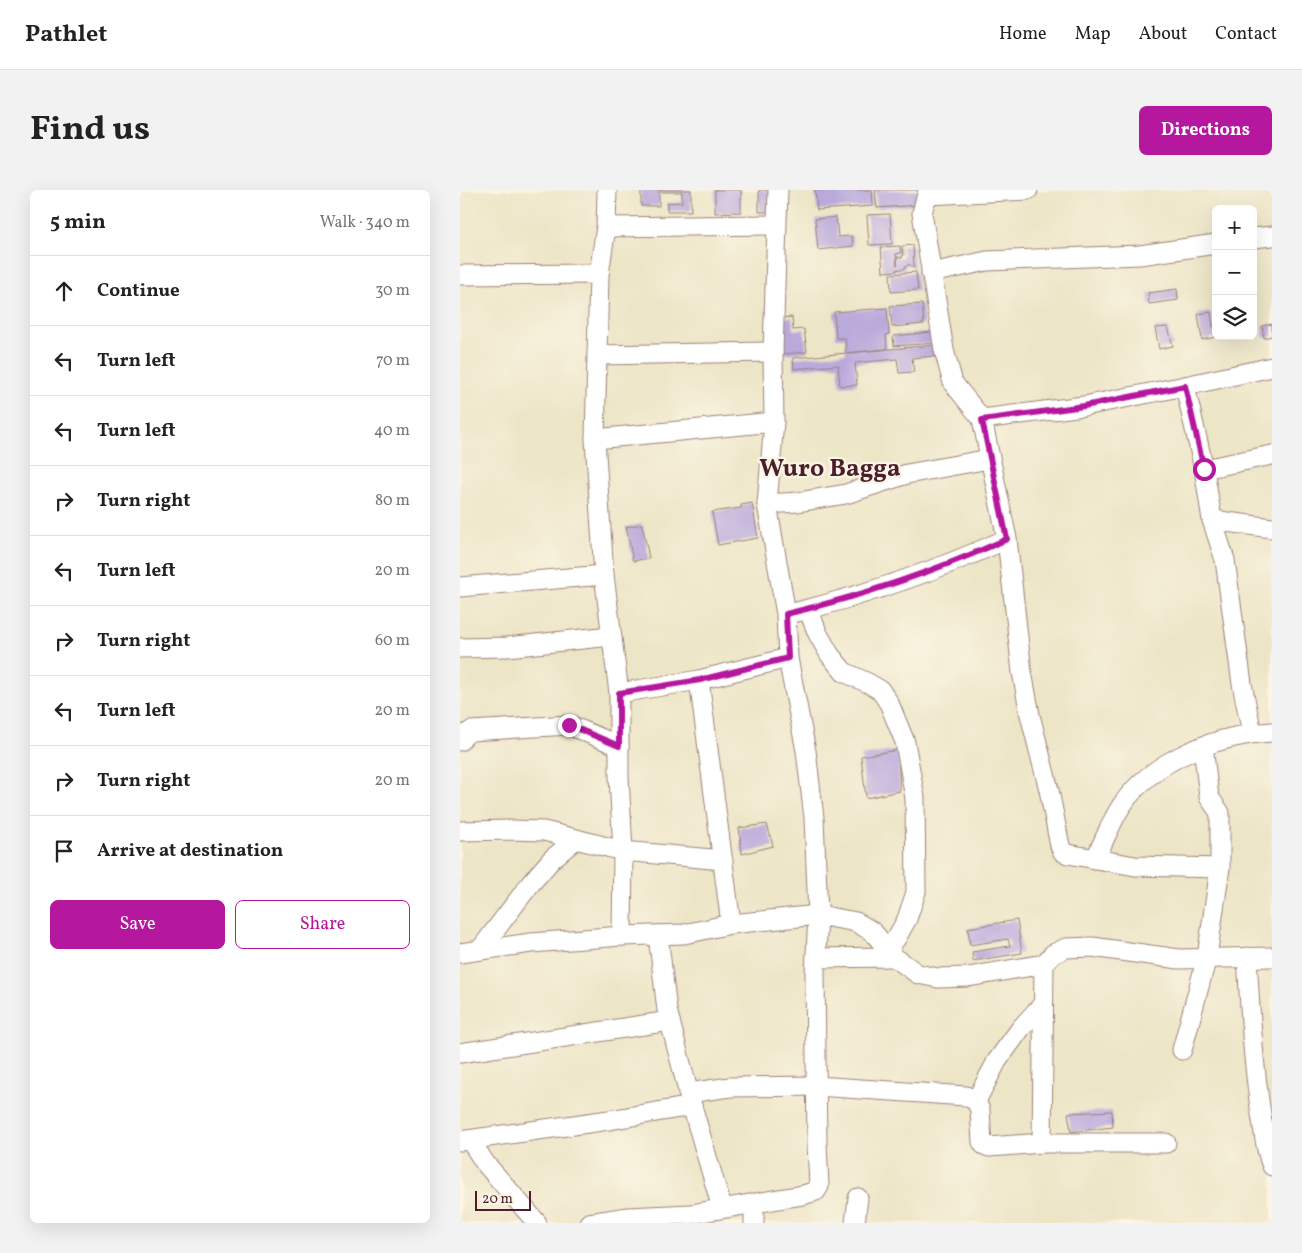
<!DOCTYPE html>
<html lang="en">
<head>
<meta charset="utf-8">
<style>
  body { margin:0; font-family:Vollkorn,serif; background:#f2f2f2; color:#222 }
  .controls { position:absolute; right:15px; top:15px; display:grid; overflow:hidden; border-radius:8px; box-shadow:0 5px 20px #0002 }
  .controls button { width:45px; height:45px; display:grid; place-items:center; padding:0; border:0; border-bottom:1px solid #e0e0e0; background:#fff; color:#222; font:25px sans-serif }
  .scale { position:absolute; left:15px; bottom:12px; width:56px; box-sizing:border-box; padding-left:5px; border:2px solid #4a1f2b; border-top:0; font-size:14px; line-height:18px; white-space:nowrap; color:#4a1f2b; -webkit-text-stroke:4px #fcf5e5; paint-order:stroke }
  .stop { position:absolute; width:15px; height:15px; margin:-11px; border:4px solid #b5179e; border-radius:50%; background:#fff }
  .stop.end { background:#b5179e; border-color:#fff; box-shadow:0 1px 5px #0008 }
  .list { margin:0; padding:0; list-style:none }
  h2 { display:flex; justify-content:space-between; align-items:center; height:65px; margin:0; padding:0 20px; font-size:21px }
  h2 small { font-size:16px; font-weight:400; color:#767676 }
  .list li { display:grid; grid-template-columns:32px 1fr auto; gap:15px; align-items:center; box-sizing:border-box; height:70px; padding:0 20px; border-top:1px solid #e0e0e0 }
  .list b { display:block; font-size:19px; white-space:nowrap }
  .list em { font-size:16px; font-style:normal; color:#767676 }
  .actions { display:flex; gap:10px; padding:15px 20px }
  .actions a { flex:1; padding:11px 0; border:1px solid #b5179e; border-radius:8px; text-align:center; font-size:18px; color:#b5179e }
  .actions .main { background:#b5179e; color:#fff }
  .icon { flex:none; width:28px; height:28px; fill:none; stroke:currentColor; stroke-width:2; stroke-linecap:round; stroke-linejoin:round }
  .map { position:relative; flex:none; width:812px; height:1033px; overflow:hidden; border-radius:8px }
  header { display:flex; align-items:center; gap:30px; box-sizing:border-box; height:70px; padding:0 25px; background:#fff; border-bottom:1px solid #e0e0e0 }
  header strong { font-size:24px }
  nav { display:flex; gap:28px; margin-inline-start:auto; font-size:18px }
  .intro { display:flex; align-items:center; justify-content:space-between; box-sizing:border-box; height:120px; padding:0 30px }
  h1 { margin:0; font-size:35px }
  .button { padding:12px 22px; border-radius:8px; background:#b5179e; color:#fff; font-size:18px; font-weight:700 }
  main { display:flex; gap:30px; padding:0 30px }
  aside { flex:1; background:#fff; border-radius:8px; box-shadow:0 5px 20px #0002 }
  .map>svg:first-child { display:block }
</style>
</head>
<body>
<header>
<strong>Pathlet</strong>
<nav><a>Home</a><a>Map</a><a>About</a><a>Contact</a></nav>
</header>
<div class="intro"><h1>Find us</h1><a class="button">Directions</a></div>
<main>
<aside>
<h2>5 min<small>Walk · 340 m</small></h2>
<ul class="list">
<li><svg class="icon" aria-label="ahead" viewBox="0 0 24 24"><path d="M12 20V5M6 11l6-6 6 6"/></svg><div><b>Continue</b></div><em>30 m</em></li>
<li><svg class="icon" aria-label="left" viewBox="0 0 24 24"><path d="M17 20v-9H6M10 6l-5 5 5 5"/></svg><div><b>Turn left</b></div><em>70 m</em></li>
<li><svg class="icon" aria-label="left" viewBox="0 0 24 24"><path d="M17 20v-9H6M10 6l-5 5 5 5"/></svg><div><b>Turn left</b></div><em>40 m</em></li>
<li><svg class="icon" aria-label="right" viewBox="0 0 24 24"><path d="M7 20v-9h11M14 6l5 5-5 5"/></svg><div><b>Turn right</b></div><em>80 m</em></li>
<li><svg class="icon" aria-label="left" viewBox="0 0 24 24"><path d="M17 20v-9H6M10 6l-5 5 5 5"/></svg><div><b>Turn left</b></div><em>20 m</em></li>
<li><svg class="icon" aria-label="right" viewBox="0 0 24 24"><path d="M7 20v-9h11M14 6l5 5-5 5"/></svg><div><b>Turn right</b></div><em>60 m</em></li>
<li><svg class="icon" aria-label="left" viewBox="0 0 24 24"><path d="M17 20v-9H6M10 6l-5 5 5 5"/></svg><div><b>Turn left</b></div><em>20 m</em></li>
<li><svg class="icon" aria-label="right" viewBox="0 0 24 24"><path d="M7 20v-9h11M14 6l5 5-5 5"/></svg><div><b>Turn right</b></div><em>20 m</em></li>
<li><svg class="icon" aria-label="arrive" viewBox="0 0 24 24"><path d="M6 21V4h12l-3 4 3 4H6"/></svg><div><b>Arrive at destination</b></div></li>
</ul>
<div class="actions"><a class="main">Save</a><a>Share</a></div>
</aside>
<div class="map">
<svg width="812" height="1033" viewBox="0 0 812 1033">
  <rect width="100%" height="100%" fill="#fcf5e5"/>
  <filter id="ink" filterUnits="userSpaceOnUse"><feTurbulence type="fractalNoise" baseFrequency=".02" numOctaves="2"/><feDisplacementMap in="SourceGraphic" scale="10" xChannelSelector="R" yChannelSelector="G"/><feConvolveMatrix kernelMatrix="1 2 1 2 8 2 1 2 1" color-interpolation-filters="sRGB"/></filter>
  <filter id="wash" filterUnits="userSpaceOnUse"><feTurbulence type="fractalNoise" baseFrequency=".0096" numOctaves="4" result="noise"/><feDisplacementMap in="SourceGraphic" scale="20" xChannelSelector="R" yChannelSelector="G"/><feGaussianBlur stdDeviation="1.12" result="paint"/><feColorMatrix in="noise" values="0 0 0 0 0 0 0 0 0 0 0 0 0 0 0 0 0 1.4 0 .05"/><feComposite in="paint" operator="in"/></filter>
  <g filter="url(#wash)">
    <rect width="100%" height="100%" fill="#ece5c6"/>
    <g id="blocks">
      <g fill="#baa9db">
        <path d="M 181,0 L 231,0 L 231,21 L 207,21 L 207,13 L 222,12 L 222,2 L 199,2 L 199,16 L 181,16 Z"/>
        <path d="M 255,0 L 281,0 L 281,22 L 255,23 Z"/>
        <path d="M 299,0 L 310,0 L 311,22 L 299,22 Z"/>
        <path d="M 355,0 L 412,0 L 413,16 L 357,20 Z"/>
        <path d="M 415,0 L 459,0 L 460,15 L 417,18 Z"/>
        <path d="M 430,24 L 432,54 L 409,55 L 407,25 Z"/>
        <path d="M 376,27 L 378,47 L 392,46 L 393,56 L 358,60 L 355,29 Z"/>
        <path d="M 453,55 L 454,78 L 449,74 L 442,80 L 437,79 L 437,81 L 423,82 L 421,57 L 440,56 L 441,63 L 436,64 L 437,75 L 437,67 L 442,68 L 443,65 L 442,56 Z"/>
        <path d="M 456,82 L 458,100 L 431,102 L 430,84 Z"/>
        <path d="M 717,99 L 718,110 L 689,114 L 688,103 Z"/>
        <path d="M 462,114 L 464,134 L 432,137 L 430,116 Z"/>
        <path d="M 427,118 L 429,144 L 426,145 L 427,159 L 386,163 L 385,148 L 376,148 L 374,122 Z"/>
        <path d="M 751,122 L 753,137 L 756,136 L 756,147 L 742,150 L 738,124 Z"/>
        <path d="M 332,127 L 333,140 L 344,139 L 347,162 L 323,164 L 320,128 Z"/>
        <path d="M 812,134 L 812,146 L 804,148 L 802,136 Z"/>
        <path d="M 708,137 L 713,156 L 699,159 L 695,138 Z"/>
        <path d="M 473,142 L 474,153 L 434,156 L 433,146 Z"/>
        <path d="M 474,155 L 475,166 L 452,168 L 454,182 L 439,183 L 437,169 L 395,173 L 397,195 L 380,196 L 378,175 L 334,179 L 333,168 Z"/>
        <path d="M 292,313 L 298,348 L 258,355 L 252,322 L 281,318 L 281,315 Z"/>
        <path d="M 182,334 L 189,368 L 173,371 L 166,337 Z"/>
        <path d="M 438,560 L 440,601 L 406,608 L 401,566 Z"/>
        <path d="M 307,634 L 313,656 L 282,664 L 279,638 Z"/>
        <path d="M 557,730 L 562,763 L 513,771 L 512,762 L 550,756 L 548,749 L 510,755 L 508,738 Z"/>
        <path d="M 652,921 L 653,937 L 611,942 L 608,923 Z"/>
      </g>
    </g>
  </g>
  <g filter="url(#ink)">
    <use href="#blocks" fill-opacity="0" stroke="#9b8278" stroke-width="1"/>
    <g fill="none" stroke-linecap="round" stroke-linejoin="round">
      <defs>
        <g id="minor">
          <path d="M 147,0 L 146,37 L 139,84 L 135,249 L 144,385 L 159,503 L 159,587 L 163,661 L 162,746"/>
          <path d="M 468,0 L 462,23 L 484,160 L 493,193 L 522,229 L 547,349 L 562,482 L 570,525 L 589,600 L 600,656 L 603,662 L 608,664 L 675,676 L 760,678"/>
          <path d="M 467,5 L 568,0"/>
          <path d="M 146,37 L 316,35"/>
          <path d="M 793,48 L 812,46"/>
          <path d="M 471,83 L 527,71 L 680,65 L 756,54"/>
          <path d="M 0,85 L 139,84"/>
          <path d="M 137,165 L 313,162"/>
          <path d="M 725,196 L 744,279 L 752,330 L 765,370 L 782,494 L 792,543"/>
          <path d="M 522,229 L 624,216 L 725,196 L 812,177"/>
          <path d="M 135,249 L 314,232"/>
          <path d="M 744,279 L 812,265"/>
          <path d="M 307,314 L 338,312 L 386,304 L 447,284 L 529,269"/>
          <path d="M 752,330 L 812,338"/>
          <path d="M 0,397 L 144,385"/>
          <path d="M 348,419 L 358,444 L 370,465 L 384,482 L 408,493 L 420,500 L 429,513 L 445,552 L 455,608 L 456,702 L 447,729 L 437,747 L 428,759"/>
          <path d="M 337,422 C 409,404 480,379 547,349"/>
          <path d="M 0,458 L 47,457 L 151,446"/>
          <path d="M 239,490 L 271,734"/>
          <path d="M 159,503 L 239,490 L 328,468"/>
          <path d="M 0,551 L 5,545 L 11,541 L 109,535 L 159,556"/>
          <path d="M 0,641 L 51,640 L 84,641 L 163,661 L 263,670"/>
          <path d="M 635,669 C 644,652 651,631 662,615 C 694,568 759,545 812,542"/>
          <path d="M 198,745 L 207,820 L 232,916 L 262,1018"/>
          <path d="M 20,760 L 71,693 L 92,669 L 116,649"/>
          <path d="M 0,763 L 71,753 L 162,746 L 224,744 L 271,734 L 358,725 L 396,732 L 413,742 L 434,767 L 458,784 L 478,788 L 508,787 L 584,774"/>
          <path d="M 787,767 C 790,820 793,872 801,924 C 804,941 805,960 812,976"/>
          <path d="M 356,768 L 434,767"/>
          <path d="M 722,860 L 747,767 L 760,678 L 760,623 L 749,607 L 743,556"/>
          <path d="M 0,863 L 210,831"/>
          <path d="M 228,903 L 270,897 L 356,896 L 506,906 L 516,911 L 520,920 L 522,952 L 524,955 L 529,957 L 582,953 L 706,953"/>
          <path d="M 516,911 L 537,871 L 561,838 L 583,814"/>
          <path d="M 10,950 L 25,973 L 77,1033"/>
          <path d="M 0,951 L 149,930 L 232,916"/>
          <path d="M 582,953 L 584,774 L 593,764 L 606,758 L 632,757 L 719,769 L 812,767"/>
          <path d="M 129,1033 L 168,1027 L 231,1024 L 343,1005 L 356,1001 L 359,996 L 357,953 L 355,784 L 358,725 L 354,628 L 346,561 L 328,468 L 326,424 L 307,314 L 314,232 L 313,162 L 318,0"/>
          <path d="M 294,1033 L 294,1013"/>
          <path d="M 395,1033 L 398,1008"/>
        </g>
      </defs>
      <use href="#minor" stroke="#9b8278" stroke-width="21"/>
      <use href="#minor" stroke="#fff" stroke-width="19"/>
    </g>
  </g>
  <g fill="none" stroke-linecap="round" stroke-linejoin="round" filter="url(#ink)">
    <path stroke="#b5179e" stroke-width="6" d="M 109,535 L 159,556 L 159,503 L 240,490 L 328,468 L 326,424 C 402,406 476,381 547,349 L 522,230 L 624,216 L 725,196 L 744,279"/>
  </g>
  <g text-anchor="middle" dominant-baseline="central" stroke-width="4.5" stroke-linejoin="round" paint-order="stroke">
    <g font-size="25" font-weight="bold" fill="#4a1f2b" stroke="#fcf5e5">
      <text x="370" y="279">Wuro Bagga</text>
    </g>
  </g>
</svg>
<div class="controls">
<button>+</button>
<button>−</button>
<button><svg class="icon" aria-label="layers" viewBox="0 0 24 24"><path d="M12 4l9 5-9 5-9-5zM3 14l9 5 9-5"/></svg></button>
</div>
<div class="scale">20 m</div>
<div class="stop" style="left:744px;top:279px"></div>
<div class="stop end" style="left:109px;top:535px"></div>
</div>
</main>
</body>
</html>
